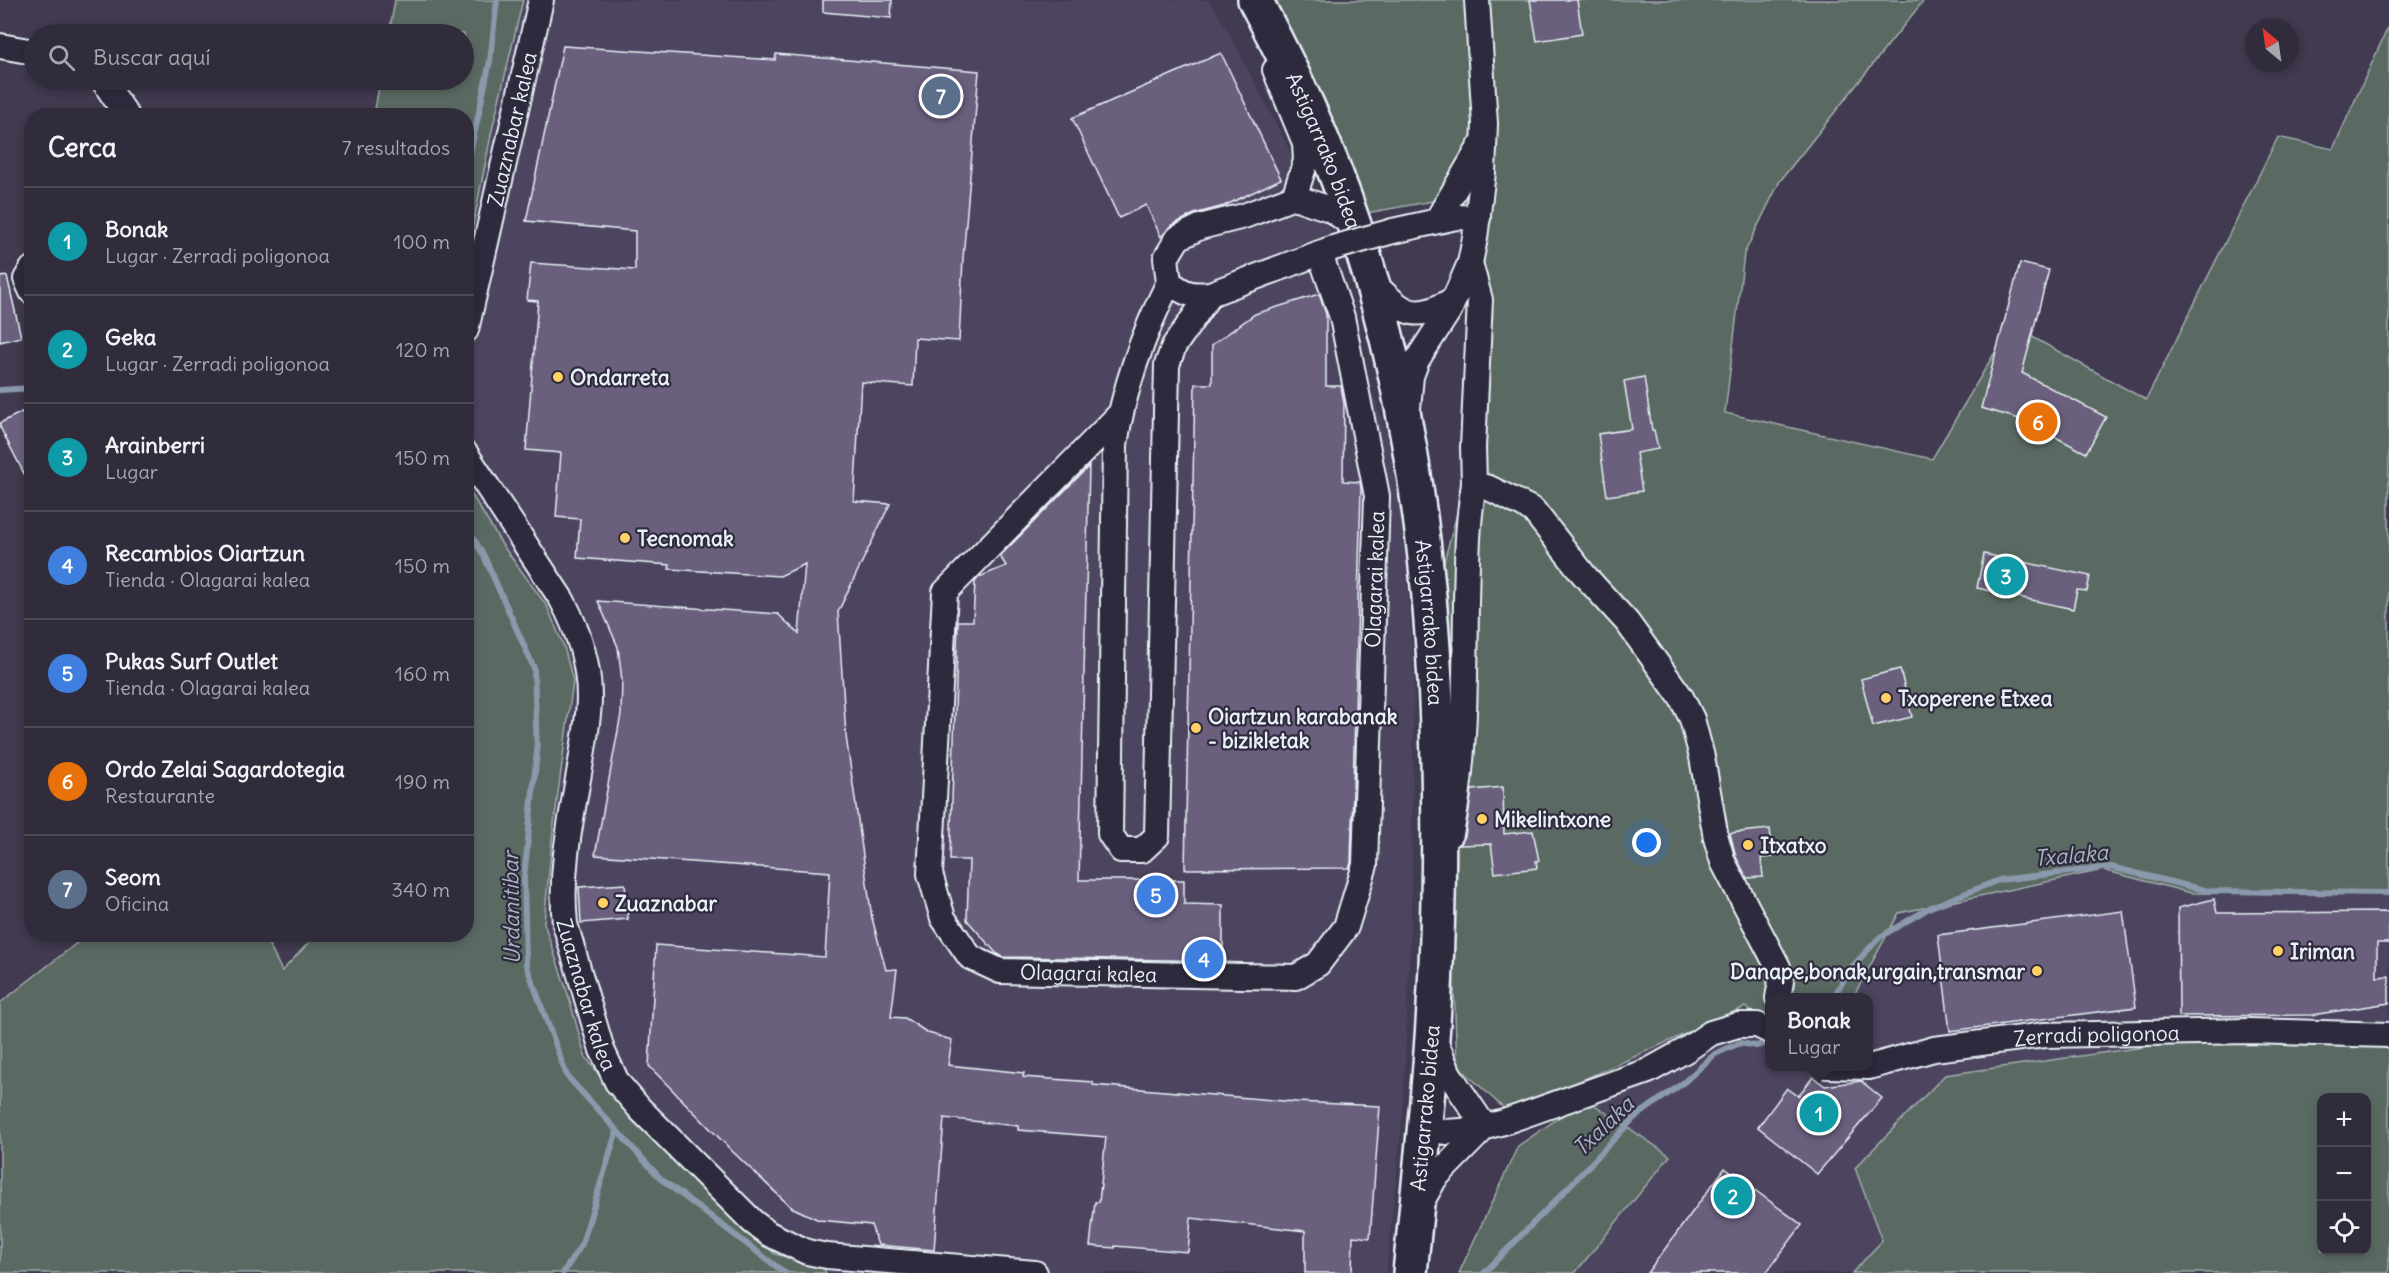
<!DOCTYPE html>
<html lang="es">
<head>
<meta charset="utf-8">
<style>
  body { margin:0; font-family:Delius,sans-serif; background:#393443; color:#f1f3f6 }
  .controls { position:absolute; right:18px; bottom:18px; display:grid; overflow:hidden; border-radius:12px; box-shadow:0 3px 9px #0003 }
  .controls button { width:54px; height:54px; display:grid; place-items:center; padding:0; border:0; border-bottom:2px solid #4c4856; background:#312c3c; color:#f1f3f6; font:30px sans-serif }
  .compass { position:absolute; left:2245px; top:18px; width:54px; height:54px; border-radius:50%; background:#312c3c; box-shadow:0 3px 9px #0003; rotate:331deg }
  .you { position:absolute; left:1647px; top:843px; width:21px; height:21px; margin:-15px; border:4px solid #fff; border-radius:50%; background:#1a73e8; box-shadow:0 0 0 9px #1a73e833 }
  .badge { display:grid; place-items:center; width:39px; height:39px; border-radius:50%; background:#8bbbb9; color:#fff; font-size:20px; font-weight:700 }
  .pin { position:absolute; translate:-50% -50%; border:3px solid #fff; box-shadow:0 2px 6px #0006 }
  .popup { position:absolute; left:1765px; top:993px; width:108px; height:78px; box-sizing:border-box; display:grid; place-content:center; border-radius:12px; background:#312c3c; filter:drop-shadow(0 2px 4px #0005); font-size:20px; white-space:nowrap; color:#a8a7af }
  .popup b { font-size:22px; color:#f1f3f6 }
  .popup::after { content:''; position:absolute; left:50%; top:100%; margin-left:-12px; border:12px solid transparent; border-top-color:#312c3c }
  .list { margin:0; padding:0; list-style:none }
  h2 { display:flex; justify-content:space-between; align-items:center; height:78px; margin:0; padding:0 24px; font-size:26px }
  h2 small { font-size:20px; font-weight:400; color:#a8a7af }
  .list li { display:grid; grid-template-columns:39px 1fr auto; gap:18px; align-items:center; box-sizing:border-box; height:108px; padding:0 24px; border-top:2px solid #4c4856 }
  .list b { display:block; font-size:22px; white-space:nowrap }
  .list p { margin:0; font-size:20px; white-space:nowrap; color:#a8a7af }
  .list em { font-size:20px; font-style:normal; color:#a8a7af }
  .icon { flex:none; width:33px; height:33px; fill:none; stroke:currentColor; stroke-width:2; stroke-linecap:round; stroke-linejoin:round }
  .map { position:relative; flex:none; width:2389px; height:1273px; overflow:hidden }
  .search { position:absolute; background:#312c3c; box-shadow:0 3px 9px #0003; left:24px; top:24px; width:450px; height:66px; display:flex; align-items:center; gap:15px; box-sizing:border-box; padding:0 21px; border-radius:33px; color:#a8a7af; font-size:22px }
  .panel { position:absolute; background:#312c3c; box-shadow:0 3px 9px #0003; left:24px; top:108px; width:450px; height:834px; border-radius:24px }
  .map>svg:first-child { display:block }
</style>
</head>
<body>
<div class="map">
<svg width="2389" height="1273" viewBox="0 0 2389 1273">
  <rect width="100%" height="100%" fill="#413a50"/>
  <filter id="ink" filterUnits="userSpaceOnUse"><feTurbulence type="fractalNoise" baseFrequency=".0167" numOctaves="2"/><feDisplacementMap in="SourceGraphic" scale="12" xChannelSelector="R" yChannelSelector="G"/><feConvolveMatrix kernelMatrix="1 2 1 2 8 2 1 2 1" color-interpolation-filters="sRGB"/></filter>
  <g filter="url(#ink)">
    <g fill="#4d455e">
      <path d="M 523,0 L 1209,0 L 1226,27 L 1329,227 L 1352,334 L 1399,469 L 1414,675 L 1411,916 L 1403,1112 L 1386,1273 L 826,1273 L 822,1266 L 775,1254 L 633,1121 L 585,1056 L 568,994 L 544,923 L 553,831 L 573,681 L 564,647 L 547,606 L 503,546 L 467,487 L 467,256 L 492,130 Z"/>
      <path d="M 2103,870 L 2191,893 L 2389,894 L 2389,1040 L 1855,1168 L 1882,1241 L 1852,1273 L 1575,1273 L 1670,1156 L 1568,1087 L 1745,1007 L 1769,1028 L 1770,1066 L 1868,1066 L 1868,998 L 1853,997 L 1899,913 Z"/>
    </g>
    <g fill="#5a6b62" stroke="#a1aead" stroke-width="1.5" fill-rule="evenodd">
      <path d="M 395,0 L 523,0 L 492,130 L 467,256 L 466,116 L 374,115 L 380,80 L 464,80 L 464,34 L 389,34 Z"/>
      <path d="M 1276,0 L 1924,0 L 1780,181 L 1744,254 L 1725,413 L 1932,459 L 2011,325 L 2146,400 L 2278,137 L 2333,149 L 2389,25 L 2389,894 L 2191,893 L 2103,870 L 1899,913 L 1853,997 L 1770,998 L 1769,1028 L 1745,1007 L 1509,1113 L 1457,1065 L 1438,583 L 1469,470 L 1489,191 L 1367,213 L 1318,87 Z"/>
      <path d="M 467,487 L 503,546 L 547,606 L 564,647 L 573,681 L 553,831 L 544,923 L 568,994 L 585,1056 L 633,1121 L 775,1254 L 822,1266 L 826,1273 L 0,1273 L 0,1003 L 87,935 L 264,935 L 282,971 L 316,935 L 466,934 Z"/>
      <path d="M 2389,1040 L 2389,1273 L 1852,1273 L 1882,1241 L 1855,1168 L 1945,1075 L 2180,1042 ZM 2322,1098 L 2366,1098 L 2366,1250 L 2322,1250 Z"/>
      <path d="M 1586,1099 L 1670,1156 L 1575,1273 L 1459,1273 L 1518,1146 Z"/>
    </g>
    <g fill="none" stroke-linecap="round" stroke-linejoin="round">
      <g stroke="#8a99ab" stroke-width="6">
        <path d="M 466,172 L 490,61 L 497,0"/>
        <path d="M 0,390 L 32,388"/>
        <path d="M 466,526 L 484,556 L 534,668 L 537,752 L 524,878 L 526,964 L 567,1076 L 661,1179 L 785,1273"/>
        <path d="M 1833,998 L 1850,969 L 1880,937 L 1931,907 L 1999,880 L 2111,867 L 2208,891 L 2389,893"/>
        <path d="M 563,1273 L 582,1244 L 617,1130"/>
        <path d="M 1484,1273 L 1562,1194 L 1634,1118 L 1683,1083 L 1715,1054 L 1740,1043 L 1756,1046 L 1770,1042"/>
      </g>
    </g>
    <g fill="#6a607d" stroke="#e8f1f8" stroke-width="1.5">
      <path d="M 823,0 L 892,0 L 891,18 L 823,12 Z"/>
      <path d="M 1530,0 L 1577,0 L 1582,34 L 1537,41 Z"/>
      <path d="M 563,46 L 775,60 L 776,54 L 979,71 L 963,258 L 959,341 L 915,338 L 913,386 L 861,382 L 854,501 L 890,504 L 838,612 L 846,736 L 872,918 L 886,970 L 897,969 L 891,1017 L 905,1018 L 928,1033 L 952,1040 L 948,1065 L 1024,1073 L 1023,1077 L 1093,1082 L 1093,1085 L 1296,1102 L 1380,1106 L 1370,1238 L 1353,1236 L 1352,1273 L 1305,1273 L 1305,1231 L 1191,1218 L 1188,1252 L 1115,1246 L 1115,1248 L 1090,1246 L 1095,1202 L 1099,1202 L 1106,1137 L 1018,1130 L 1018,1126 L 944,1118 L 934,1250 L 878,1245 L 871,1225 L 819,1220 L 791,1207 L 733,1152 L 649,1066 L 656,945 L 825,957 L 830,872 L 595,855 L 621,714 L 622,681 L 618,647 L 598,601 L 778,614 L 799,634 L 805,564 L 780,576 L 669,569 L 670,565 L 577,558 L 580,519 L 556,517 L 561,453 L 526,450 L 538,301 L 527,300 L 531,263 L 635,270 L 635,231 L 526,221 Z"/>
      <path d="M 1221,53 L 1281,179 L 1224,206 L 1194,214 L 1172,225 L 1161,237 L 1146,205 L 1119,218 L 1072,118 Z"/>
      <path d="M 2020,263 L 2049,270 L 2022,373 L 2106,417 L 2086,453 L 2023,420 L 1981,408 Z"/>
      <path d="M 7,276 L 21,337 L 0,342 L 0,277 Z"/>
      <path d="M 1319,294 L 1326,314 L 1326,386 L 1341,386 L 1344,404 L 1343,481 L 1360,482 L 1361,489 L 1351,863 L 1349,868 L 1185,869 L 1195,384 L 1212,384 L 1212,345 L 1255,314 Z"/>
      <path d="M 1644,377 L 1652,430 L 1654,430 L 1658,449 L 1636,453 L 1642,491 L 1607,496 L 1598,434 L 1632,429 L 1624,381 Z"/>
      <path d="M 32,407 L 32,489 L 0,427 L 0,423 Z"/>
      <path d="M 1089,466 L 1079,880 L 1184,880 L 1184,904 L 1223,905 L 1223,961 L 1003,957 L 996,953 L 967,920 L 969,860 L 950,860 L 958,621 L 973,621 L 975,582 L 979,577 L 1006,566 L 1000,556 Z"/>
      <path d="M 1984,554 L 2090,576 L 2087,591 L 2077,590 L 2073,609 L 1977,588 Z"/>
      <path d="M 1900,669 L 1912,717 L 1873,726 L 1861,679 Z"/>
      <path d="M 1503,787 L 1504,834 L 1533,831 L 1539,861 L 1536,861 L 1537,868 L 1495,873 L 1491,844 L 1460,845 L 1465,836 L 1472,790 Z"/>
      <path d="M 1770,829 L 1773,857 L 1761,858 L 1763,877 L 1747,878 L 1736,857 L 1730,833 Z"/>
      <path d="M 625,884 L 628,919 L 581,923 L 579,887 Z"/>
      <path d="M 2214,899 L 2217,913 L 2389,912 L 2389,943 L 2377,943 L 2377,977 L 2389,976 L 2389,1003 L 2312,1015 L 2179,1016 L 2178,908 Z"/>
      <path d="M 2123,911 L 2136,1007 L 1950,1031 L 1938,935 Z"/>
      <path d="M 1813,1077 L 1825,1086 L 1861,1081 L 1882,1098 L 1817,1174 L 1758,1127 L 1787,1088 L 1798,1096 Z"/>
      <path d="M 1725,1168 L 1802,1225 L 1766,1273 L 1647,1273 Z"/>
    </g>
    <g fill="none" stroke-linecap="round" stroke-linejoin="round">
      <defs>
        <g id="street">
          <path d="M 0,46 L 34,52"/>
          <path d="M 1275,70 L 1305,143 L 1306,161 L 1294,197"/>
          <path d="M 103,80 L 127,116"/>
          <path d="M 1437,220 L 1481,145"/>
          <path d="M 1393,231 L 1456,217 L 1478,218"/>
          <path d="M 1333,248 L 1210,294 C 1191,296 1185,294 1169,282 L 1166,258 L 1178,238 L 1200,227 L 1244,216 L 1294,197 L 1330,209 L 1353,225"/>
          <path d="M 1470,263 L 1480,300 L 1473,447 L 1474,484 L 1489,488 L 1533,510 L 1584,575 L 1627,622 L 1681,697 L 1692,719 L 1702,757 L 1716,838 L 1723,862 L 1778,967 L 1781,981 L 1778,998"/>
          <path d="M 32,269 L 26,279 L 32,292"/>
          <path d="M 1370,280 C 1403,311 1411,325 1454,299"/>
          <path d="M 1169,282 C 1144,332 1124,388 1115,444 L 1110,834 L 1121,850 L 1142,850 L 1157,836 L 1167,365 L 1174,346 L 1210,294"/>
          <path id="s1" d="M 466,330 L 541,0"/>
          <path d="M 1408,408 L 1411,376 L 1417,360 L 1450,309 L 1470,263 L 1475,238 L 1483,172 L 1485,124 L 1477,0"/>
          <path id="s2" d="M 1120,414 L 945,592 L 930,874 L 943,918 L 970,957 L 1000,971 L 1296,977 L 1318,964 L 1346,927 L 1365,865 L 1377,496 L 1342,317 L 1320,254"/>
          <path id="s3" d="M 466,454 L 562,600 C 578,630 589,662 589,697 C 589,717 585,736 582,756 C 573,811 559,867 565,924 L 602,1050 L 617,1082 L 640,1109 L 753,1222 L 769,1234 L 807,1252 L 827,1256 L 1035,1273"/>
          <path d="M 1441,836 L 1451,834 C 1466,759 1465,679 1466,602 C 1467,563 1467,524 1474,484"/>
          <path d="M 1434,1038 L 1449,1074 L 1485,1127"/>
          <path id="s4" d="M 1827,1066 L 1869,1067 L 1934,1049 L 2045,1035 L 2248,1031 L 2389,1035"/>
          <path d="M 1424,1129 L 1447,1132 L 1474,1130 L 1504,1122 L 1648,1071 L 1686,1050 L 1711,1033 L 1738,1025 L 1757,1025 L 1770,1031"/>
          <path d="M 1420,1205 L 1435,1178 L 1485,1127"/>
        </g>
        <g id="secondary">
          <path id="s5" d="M 1255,0 C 1277,42 1299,85 1318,130 C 1430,392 1447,685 1436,966 C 1432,1069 1420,1171 1410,1273"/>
        </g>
      </defs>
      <use href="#street" stroke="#e8f1f8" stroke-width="28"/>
      <use href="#secondary" stroke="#e8f1f8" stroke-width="38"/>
      <use href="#street" stroke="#2f2a3d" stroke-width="24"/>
      <use href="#secondary" stroke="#2f2a3d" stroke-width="33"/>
      <defs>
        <path id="street-bridge" d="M 1333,248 L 1393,231"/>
      </defs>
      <use href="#street-bridge" stroke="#e8f1f8" stroke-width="28" stroke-linecap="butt"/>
      <use href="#street-bridge" stroke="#2f2a3d" stroke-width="24"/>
    </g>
  </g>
  <g fill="#ffd166" stroke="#2f2a3d" stroke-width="2">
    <circle cx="558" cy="377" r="6"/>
    <circle cx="625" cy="538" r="6"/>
    <circle cx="1886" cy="698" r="6"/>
    <circle cx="1196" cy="728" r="6"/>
    <circle cx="1482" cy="819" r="6"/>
    <circle cx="1748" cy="845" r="6"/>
    <circle cx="603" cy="903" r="6"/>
    <circle cx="2278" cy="951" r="6"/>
    <circle cx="2037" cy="971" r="6"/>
  </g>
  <g text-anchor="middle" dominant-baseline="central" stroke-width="4.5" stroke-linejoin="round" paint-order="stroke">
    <g font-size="21" fill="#e8f1f8" stroke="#2f2a3d">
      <text stroke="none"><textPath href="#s1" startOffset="206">Zuaznabar kalea</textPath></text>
      <text stroke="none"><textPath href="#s5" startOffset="166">Astigarrako bidea</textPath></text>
      <text stroke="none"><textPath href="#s2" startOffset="1377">Olagarai kalea</textPath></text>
      <text stroke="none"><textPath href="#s5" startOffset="652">Astigarrako bidea</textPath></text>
      <text stroke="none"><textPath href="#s2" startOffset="747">Olagarai kalea</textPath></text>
      <text stroke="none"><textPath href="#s3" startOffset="579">Zuaznabar kalea</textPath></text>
      <text stroke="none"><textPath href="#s4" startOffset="273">Zerradi poligonoa</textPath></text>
      <text transform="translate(1425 1108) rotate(-85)">Astigarrako bidea</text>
    </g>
    <g font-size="21" font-weight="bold" fill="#e8f1f8" stroke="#2f2a3d" text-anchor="start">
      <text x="570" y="377">Ondarreta</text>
      <text x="637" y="538">Tecnomak</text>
      <text x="1898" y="698">Txoperene Etxea</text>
      <text x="1208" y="716">Oiartzun karabanak<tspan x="1208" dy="24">- bizikletak</tspan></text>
      <text x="1494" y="819">Mikelintxone</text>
      <text x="1760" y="845">Itxatxo</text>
      <text x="615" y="903">Zuaznabar</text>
      <text x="2290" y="951">Iriman</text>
      <text x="2025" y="971" text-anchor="end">Danape,bonak,urgain,transmar</text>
    </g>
    <g font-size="22" font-style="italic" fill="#aab7c4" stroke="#2f2a3d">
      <text transform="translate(2071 855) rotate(-5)">Txalaka</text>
      <text transform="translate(511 908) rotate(-91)">Urdanitibar</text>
      <text transform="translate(1603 1126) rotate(-44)">Txalaka</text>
    </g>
  </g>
</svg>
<div class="controls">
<button>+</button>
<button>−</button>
<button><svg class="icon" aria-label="locate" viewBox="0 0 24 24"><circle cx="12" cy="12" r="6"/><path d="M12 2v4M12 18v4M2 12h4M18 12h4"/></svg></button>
</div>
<svg class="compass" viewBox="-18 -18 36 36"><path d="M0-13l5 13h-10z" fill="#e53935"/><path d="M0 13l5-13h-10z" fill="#a8a7af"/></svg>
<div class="you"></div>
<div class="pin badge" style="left:1819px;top:1113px;background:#0f9aa8">1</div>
<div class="popup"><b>Bonak</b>Lugar</div>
<div class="pin badge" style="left:1733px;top:1196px;background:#0f9aa8">2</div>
<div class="pin badge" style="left:2006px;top:576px;background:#0f9aa8">3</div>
<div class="pin badge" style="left:1204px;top:959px;background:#3f7fe0">4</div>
<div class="pin badge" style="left:1156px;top:895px;background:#3f7fe0">5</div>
<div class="pin badge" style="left:2038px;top:422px;background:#e8710a">6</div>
<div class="pin badge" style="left:941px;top:96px;background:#5c6f8a">7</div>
<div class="search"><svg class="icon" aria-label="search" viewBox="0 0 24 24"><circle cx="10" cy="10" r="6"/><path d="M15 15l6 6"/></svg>Buscar aquí</div>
<section class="panel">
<h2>Cerca<small>7 resultados</small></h2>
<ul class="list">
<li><span class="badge" style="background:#0f9aa8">1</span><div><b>Bonak</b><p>Lugar · Zerradi poligonoa</p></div><em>100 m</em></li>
<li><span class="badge" style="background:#0f9aa8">2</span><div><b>Geka</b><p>Lugar · Zerradi poligonoa</p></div><em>120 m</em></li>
<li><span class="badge" style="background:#0f9aa8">3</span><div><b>Arainberri</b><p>Lugar</p></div><em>150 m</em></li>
<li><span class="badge" style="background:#3f7fe0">4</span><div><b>Recambios Oiartzun</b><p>Tienda · Olagarai kalea</p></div><em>150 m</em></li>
<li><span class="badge" style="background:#3f7fe0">5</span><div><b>Pukas Surf Outlet</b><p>Tienda · Olagarai kalea</p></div><em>160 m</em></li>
<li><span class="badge" style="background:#e8710a">6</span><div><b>Ordo Zelai Sagardotegia</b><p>Restaurante</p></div><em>190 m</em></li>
<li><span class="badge" style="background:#5c6f8a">7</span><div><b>Seom</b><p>Oficina</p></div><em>340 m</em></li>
</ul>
</section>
</div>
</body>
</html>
